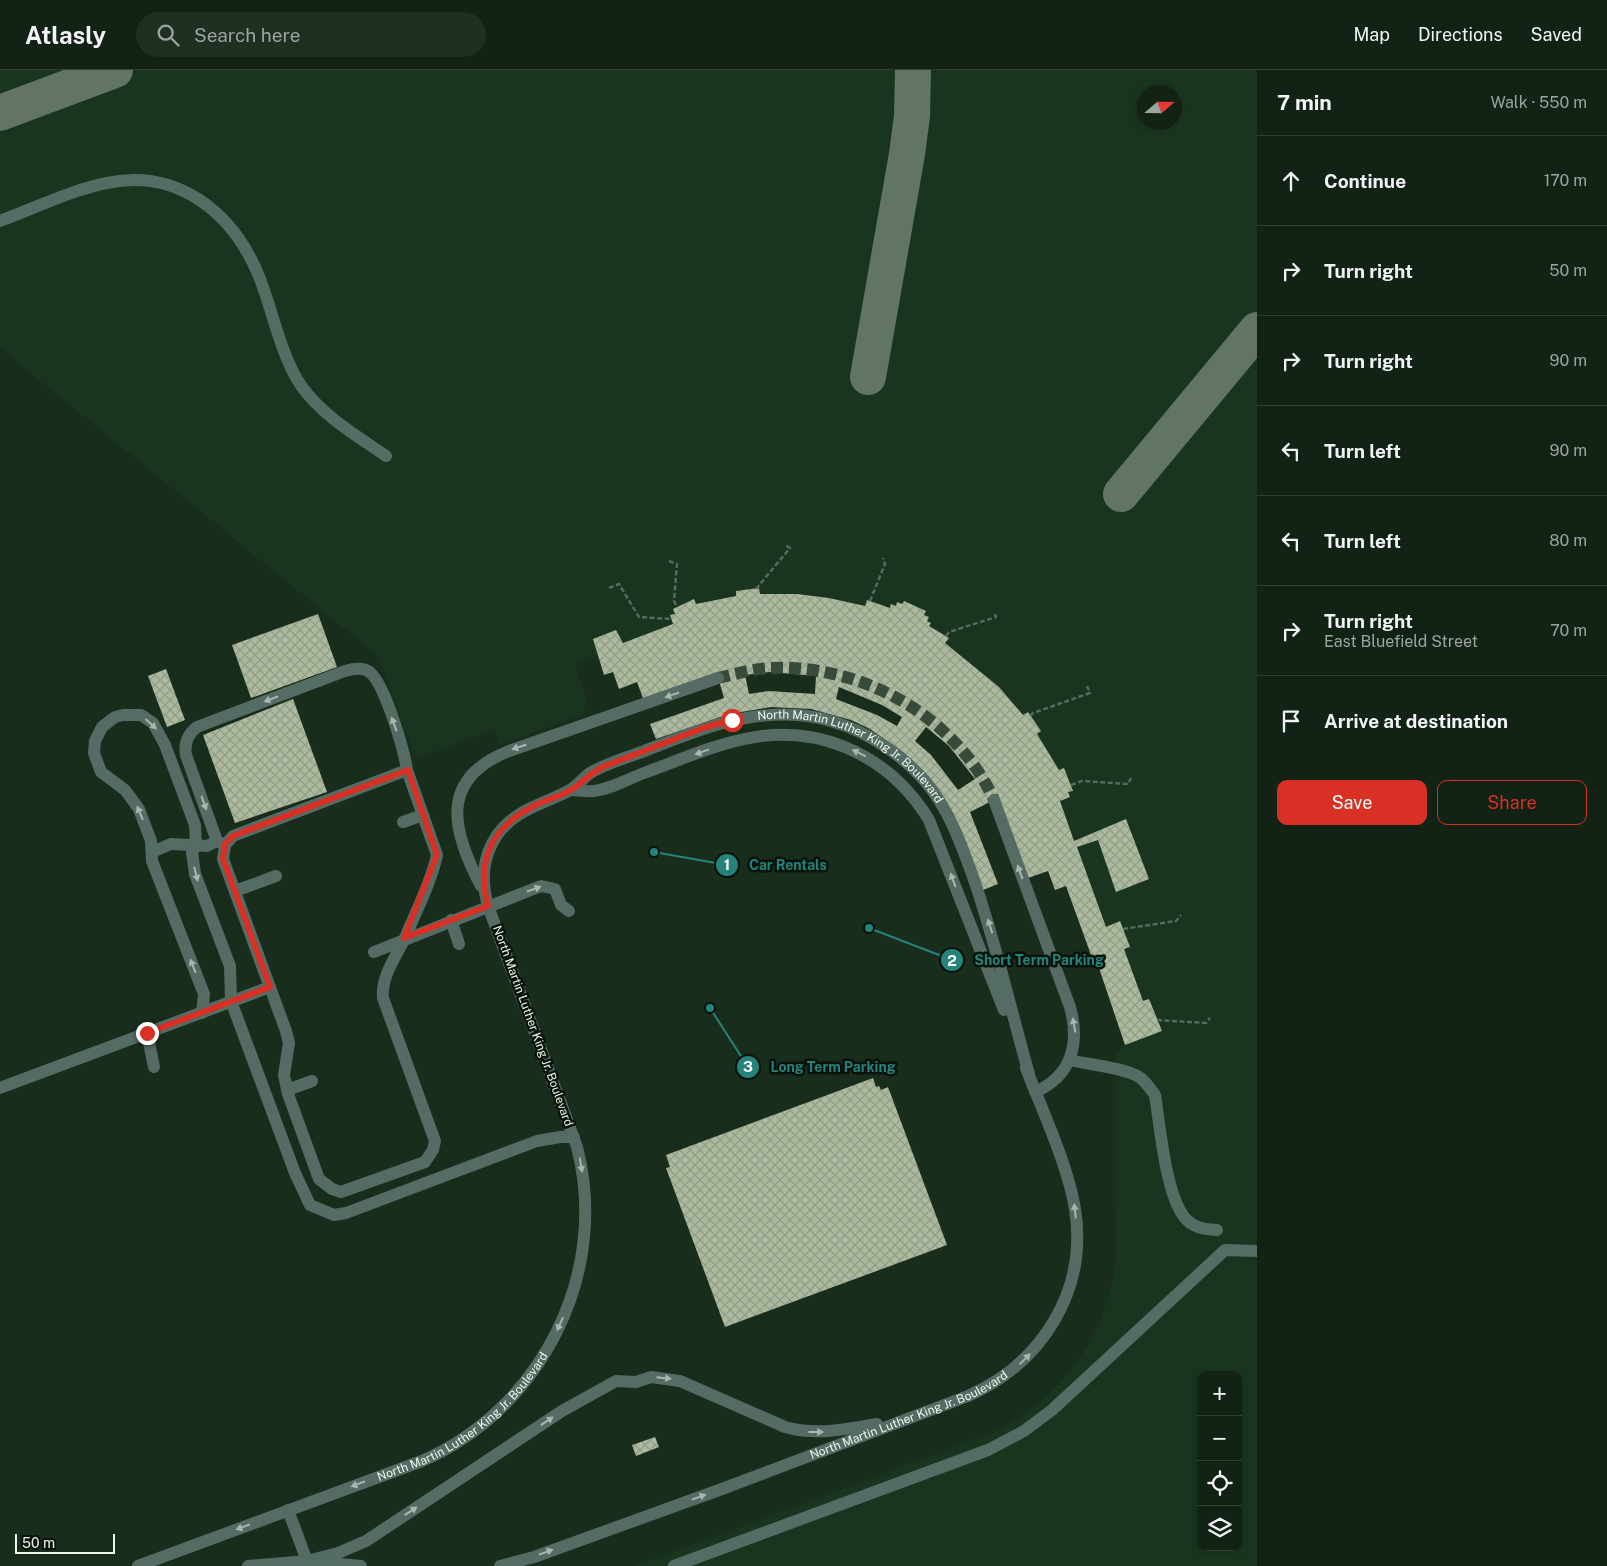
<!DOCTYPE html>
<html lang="en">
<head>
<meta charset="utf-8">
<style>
  body { margin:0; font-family:"Public Sans",sans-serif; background:#1f2f22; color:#f1f3f6 }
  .controls { position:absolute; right:15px; bottom:15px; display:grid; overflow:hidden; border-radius:10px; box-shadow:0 2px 8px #0003 }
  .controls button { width:45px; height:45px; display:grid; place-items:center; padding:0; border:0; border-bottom:1px solid #313f34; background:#122215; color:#f1f3f6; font:25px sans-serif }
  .compass { position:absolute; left:1137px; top:15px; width:45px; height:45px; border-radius:50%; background:#122215; box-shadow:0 2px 8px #0003; rotate:70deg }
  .scale { position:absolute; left:15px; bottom:12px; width:100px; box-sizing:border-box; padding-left:5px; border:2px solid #eaf8ec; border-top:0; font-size:14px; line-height:18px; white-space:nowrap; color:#eaf8ec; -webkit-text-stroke:4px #0a130b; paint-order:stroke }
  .stop { position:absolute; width:15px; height:15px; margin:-11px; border:4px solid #d93025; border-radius:50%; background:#fff }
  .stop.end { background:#d93025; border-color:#fff; box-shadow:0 1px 5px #0008 }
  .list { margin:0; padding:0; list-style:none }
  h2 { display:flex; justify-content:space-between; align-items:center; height:65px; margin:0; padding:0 20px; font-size:21px }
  h2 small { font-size:16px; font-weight:400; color:#9ca4a0 }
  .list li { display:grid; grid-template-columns:32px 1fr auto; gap:15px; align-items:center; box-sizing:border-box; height:90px; padding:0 20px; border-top:1px solid #313f34 }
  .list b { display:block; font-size:19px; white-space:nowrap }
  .list p { margin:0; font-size:16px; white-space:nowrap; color:#9ca4a0 }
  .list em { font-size:16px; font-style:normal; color:#9ca4a0 }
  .actions { display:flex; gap:10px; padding:15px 20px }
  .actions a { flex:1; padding:11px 0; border:1px solid #d93025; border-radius:10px; text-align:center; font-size:18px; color:#d93025 }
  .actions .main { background:#d93025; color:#fff }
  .icon { flex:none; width:28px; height:28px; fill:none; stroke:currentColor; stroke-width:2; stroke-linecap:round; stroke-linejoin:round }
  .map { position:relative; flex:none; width:1257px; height:1496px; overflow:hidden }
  header { display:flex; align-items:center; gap:30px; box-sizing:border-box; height:70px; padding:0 25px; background:#122215; border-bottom:1px solid #313f34 }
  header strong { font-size:24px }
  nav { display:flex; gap:28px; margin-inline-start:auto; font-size:18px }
  .search { width:350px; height:45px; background:#1f2f22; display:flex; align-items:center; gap:12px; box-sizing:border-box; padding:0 18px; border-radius:28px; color:#9ca4a0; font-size:19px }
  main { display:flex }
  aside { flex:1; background:#122215 }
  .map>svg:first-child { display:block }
</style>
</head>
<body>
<header>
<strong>Atlasly</strong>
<div class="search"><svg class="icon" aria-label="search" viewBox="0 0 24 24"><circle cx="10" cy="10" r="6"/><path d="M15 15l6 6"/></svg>Search here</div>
<nav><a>Map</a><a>Directions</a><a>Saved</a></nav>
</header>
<main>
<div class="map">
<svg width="1257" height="1496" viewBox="0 0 1257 1496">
  <defs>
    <pattern id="building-cross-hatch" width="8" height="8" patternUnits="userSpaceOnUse" patternTransform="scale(1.25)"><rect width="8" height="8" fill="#acb99d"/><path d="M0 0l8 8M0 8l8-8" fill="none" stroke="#929d88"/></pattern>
  </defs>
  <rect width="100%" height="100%" fill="#182d1c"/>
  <path fill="#1a351f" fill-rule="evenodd" d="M 0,0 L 1257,0 L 1257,1496 L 635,1496 L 992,1363 L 1025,1344 L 1050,1323 L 1070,1301 L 1087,1277 L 1101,1250 L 1110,1220 L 1116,1190 L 1115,986 L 1125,975 L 1098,896 L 1095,896 L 1066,816 L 1048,801 L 1028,808 L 997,728 L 970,742 L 958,720 L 975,709 L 949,676 L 927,657 L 915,671 L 897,656 L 902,647 L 882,635 L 840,617 L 836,629 L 815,624 L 816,606 L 770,602 L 746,604 L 749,624 L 717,605 L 644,631 L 637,612 L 619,619 L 613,602 L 604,605 L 597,586 L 575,595 L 586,627 L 584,644 L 500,675 L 494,659 L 416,689 L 378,586 L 0,278 ZM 1144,22 L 1174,22 L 1174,52 L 1144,52 ZM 1201,1305 L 1238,1305 L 1238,1477 L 1201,1477 Z"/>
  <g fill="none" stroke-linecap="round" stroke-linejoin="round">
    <g stroke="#627466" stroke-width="36">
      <path d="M 0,43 L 115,0"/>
      <path d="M 868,307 L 907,84 L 912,46 L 913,0"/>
      <path d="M 1121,424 L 1257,260"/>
    </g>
  </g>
  <g fill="url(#building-cross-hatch)" fill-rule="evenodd">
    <path d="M 759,518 L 760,524 L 797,524 L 829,528 L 865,536 L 867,530 L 890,538 L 891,534 L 896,536 L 897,532 L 902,534 L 904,531 L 926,541 L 924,545 L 929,547 L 927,551 L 931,553 L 929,556 L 949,568 L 945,573 L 999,617 L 1023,645 L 1028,642 L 1041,661 L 1037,664 L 1059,700 L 1064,698 L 1073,721 L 1068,722 L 1070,727 L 1060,731 L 1074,771 L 1126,749 L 1149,809 L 1116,822 L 1098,770 L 1077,777 L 1106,857 L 1120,851 L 1130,877 L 1124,879 L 1143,931 L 1149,929 L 1162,961 L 1125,975 L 1098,895 L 1095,896 L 1066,816 L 1055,820 L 1048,801 L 1028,808 L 998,728 L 970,742 L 998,814 L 983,820 L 964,767 L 904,683 L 870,659 L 851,650 L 811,639 L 771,637 L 729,644 L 656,669 L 650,654 L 724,628 L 717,604 L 644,631 L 637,612 L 619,619 L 613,602 L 604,605 L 593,569 L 616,560 L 623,573 L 673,554 L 670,545 L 675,544 L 673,539 L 694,529 L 696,534 L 736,526 L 736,521 ZM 770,602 L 816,606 L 815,624 L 769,621 L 749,624 L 745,605 ZM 839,617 L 882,635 L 902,647 L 897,656 L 877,645 L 836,629 ZM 926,657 L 949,676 L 975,709 L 958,720 L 931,685 L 915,671 Z"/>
    <path d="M 318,544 L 337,597 L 251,628 L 232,575 Z"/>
    <path d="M 166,599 L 185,650 L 167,657 L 148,606 Z"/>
    <path d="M 293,629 L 327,722 L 235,753 L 203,665 Z"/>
    <path d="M 873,1008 L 876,1017 L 879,1016 L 881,1020 L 888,1017 L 947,1175 L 725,1257 L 666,1098 L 670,1097 L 666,1085 Z"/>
    <path d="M 655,1367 L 659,1377 L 636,1386 L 632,1375 Z"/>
  </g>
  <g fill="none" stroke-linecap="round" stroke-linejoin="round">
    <path stroke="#384b3b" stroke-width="12" stroke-dasharray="12 6" stroke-linecap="butt" d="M 718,608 C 735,604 753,599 771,598 C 861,594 956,646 994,730"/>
    <g stroke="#576a5b" stroke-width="2.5" stroke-dasharray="5 2.5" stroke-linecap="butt">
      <path d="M 669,491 L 677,494 L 674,531 L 677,537"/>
      <path d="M 609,518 L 619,514 L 639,547 L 671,549"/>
      <path d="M 756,519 L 790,478 L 785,475"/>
      <path d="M 870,531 L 885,494 L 883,488"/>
      <path d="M 946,566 L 949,562 L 996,547 L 994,542"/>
      <path d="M 1030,646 L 1033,643 L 1090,623 L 1087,616"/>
      <path d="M 1071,715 L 1082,711 L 1128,714 L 1131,708"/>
      <path d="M 1123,859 L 1176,851 L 1181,845"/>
      <path d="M 1157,950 L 1206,953 L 1210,948"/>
    </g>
    <g stroke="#556c64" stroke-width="12">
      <path d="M 0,151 C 35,138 71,120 107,113 C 177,98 232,142 258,204 C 272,237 281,288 302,317 C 324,347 356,365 386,386"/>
      <path d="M 407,700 L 437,785 C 431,813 416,841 405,868 C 396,887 381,906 383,928 L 435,1071 L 433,1080 L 425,1092 L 341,1122 L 332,1119 L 319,1109 L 288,1024 L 284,1005 L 289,973 L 286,961 L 223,789 L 225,775 L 233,766 Z"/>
      <path d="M 571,720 C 578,720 586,722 593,721 C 609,720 628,709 644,703 C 712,678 772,647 845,677 C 881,692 909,717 929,750 L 1004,940"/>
      <path d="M 994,730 L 1070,937 C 1080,973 1072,1006 1035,1022"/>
      <path d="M 403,752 L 423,745"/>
      <path d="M 225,775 L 217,771 L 186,685 C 184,674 188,664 197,657 L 345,601 C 352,599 361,597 368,601 C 384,610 404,680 407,700"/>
      <path d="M 152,782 L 171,774 L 207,776 L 217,771"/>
      <path d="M 481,816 C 452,761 438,709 509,681 L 718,608"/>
      <path d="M 235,821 L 276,806"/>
      <path d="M 451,850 L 459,874"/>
      <path d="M 374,882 L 541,816 L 555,819 L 561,835 L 569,841"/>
      <path d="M 202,943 L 204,924 L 152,791 L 151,771 L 139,739 L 125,720 L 101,702 L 94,683 L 95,671 L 102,657 L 115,647 L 123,645 L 141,645 L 153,653 L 165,675 L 195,755 L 196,776 L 192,782 L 195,804 L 230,896 L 231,931 L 295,1103 L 310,1135 L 334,1145 L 346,1143 L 537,1071 L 560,1067 L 574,1067"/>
      <path d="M 147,963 L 154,997"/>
      <path d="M 1069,990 C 1086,994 1126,998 1139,1007 C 1146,1011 1150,1019 1155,1025 C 1160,1055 1166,1132 1188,1151 C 1197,1159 1206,1159 1217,1160"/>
      <path d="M 0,1018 L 270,917"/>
      <path d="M 287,1020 L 312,1011"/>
      <path d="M 288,1440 L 307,1491"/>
      <path d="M 307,1491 L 338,1483 L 366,1471 L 562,1341 L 616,1311 L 636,1312 L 651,1307 L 680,1311 L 785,1357 C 816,1366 845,1359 877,1354"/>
      <path id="s1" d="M 138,1496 L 422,1391 C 541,1339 610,1204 577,1077 L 488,836 C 481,810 482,788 497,765 C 517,738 543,735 570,720 C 577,716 583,708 590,703 C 605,694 625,688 642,682 C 693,662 741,641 797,645 C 845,648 893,675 925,711 C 948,738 960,771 972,804 C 995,869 1010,937 1029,1004"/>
      <path d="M 248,1496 L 307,1491 L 361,1496"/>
      <path id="s2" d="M 500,1496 L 534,1487 L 722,1419 L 968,1326 C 1042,1293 1088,1221 1075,1139 C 1068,1095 1042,1040 1026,998"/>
      <path d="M 674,1496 L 988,1380 L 1024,1361 L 1052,1340 L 1225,1180 L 1257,1181"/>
    </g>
  </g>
  <defs><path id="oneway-solid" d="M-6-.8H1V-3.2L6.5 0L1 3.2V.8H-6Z" transform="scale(1.25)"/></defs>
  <g fill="#a7b9af">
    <use href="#oneway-solid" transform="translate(672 625) rotate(161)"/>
    <use href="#oneway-solid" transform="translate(271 629) rotate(159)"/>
    <use href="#oneway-solid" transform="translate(151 654) rotate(42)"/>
    <use href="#oneway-solid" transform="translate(394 654) rotate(-110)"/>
    <use href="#oneway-solid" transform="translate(519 677) rotate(162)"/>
    <use href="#oneway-solid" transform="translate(702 682) rotate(160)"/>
    <use href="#oneway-solid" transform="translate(859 683) rotate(-154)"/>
    <use href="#oneway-solid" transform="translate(204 733) rotate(70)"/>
    <use href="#oneway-solid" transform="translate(140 743) rotate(-113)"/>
    <use href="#oneway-solid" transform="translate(1020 802) rotate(-110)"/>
    <use href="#oneway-solid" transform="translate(196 804) rotate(76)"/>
    <use href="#oneway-solid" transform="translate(953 810) rotate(-110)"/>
    <use href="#oneway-solid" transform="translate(534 819) rotate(-19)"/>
    <use href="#oneway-solid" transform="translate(990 856) rotate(-108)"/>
    <use href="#oneway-solid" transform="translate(193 896) rotate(-111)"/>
    <use href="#oneway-solid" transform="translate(1074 955) rotate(-100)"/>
    <use href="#oneway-solid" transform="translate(581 1095) rotate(80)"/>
    <use href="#oneway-solid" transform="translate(1075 1141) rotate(-97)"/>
    <use href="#oneway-solid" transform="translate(560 1254) rotate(114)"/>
    <use href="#oneway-solid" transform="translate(1025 1289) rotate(-45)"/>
    <use href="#oneway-solid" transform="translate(664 1308) rotate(6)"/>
    <use href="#oneway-solid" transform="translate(547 1351) rotate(-33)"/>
    <use href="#oneway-solid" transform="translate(816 1362)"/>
    <use href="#oneway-solid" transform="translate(358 1414) rotate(160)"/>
    <use href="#oneway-solid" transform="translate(699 1427) rotate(-20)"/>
    <use href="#oneway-solid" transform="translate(411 1441) rotate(-34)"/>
    <use href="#oneway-solid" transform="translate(243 1457) rotate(160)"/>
    <use href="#oneway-solid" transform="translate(546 1482) rotate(-20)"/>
  </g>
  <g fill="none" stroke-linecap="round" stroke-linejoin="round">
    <path stroke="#d93025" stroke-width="6" d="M 147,963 L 270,917 L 223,789 L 225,774 L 233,766 L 408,700 L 437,785 L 404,868 L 488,836 C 476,792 491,758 532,737 C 544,730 559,727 571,720 C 584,712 588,704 605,696 L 706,657 L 732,650"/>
  </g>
  <g text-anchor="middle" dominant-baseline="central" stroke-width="5" stroke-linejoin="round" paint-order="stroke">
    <g font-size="12" fill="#eaf8ec" stroke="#0a130b">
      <text stroke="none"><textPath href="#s1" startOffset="1411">North Martin Luther King Jr. Boulevard</textPath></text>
      <text transform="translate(533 956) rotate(70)">North Martin Luther King Jr. Boulevard</text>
      <text stroke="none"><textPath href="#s1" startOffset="362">North Martin Luther King Jr. Boulevard</textPath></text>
      <text stroke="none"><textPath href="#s2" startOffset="436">North Martin Luther King Jr. Boulevard</textPath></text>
    </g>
  </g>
  <path fill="none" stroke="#25837b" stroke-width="2" d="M654 782L727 795M869 858L952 890M710 938L748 997"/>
  <g fill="#25837b" stroke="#0a130b" stroke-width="2">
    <circle cx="654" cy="782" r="5"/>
    <circle cx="869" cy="858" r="5"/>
    <circle cx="710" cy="938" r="5"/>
    <circle cx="727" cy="795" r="12"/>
    <circle cx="952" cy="890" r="12"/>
    <circle cx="748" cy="997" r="12"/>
  </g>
  <g font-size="15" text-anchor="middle" font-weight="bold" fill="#fff">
    <text x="727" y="800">1</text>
    <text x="952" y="896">2</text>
    <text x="748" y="1002">3</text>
  </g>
  <g font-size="14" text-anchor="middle" font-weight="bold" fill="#25837b" stroke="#0a130b" stroke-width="5" stroke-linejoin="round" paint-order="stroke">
    <text x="788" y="800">Car Rentals</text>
    <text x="1039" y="895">Short Term Parking</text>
    <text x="833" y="1002">Long Term Parking</text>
  </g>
</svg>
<div class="controls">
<button>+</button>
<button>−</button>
<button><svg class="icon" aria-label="locate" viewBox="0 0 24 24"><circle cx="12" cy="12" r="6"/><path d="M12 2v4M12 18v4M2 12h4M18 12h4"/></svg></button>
<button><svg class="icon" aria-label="layers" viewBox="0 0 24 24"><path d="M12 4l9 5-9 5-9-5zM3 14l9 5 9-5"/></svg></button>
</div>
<svg class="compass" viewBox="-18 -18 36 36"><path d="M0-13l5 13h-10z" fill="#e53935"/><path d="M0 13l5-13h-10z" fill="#9ca4a0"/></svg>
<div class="scale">50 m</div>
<div class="stop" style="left:732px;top:650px"></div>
<div class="stop end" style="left:147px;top:963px"></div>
</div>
<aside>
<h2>7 min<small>Walk · 550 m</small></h2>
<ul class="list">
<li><svg class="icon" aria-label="ahead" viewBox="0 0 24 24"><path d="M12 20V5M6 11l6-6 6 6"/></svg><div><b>Continue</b></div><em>170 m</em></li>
<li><svg class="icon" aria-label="right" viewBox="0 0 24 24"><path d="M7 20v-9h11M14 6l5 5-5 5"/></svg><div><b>Turn right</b></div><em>50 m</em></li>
<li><svg class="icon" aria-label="right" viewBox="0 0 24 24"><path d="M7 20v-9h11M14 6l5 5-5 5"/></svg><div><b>Turn right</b></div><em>90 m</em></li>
<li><svg class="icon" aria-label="left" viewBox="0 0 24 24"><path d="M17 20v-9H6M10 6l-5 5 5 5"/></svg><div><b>Turn left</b></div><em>90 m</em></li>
<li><svg class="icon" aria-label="left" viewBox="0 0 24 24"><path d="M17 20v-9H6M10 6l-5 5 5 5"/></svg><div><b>Turn left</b></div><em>80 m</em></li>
<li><svg class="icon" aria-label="right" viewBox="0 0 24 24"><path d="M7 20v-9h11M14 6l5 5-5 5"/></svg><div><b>Turn right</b><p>East Bluefield Street</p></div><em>70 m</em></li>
<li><svg class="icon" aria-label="arrive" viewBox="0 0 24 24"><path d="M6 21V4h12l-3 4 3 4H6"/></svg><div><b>Arrive at destination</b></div></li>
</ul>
<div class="actions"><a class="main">Save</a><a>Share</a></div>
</aside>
</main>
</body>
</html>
